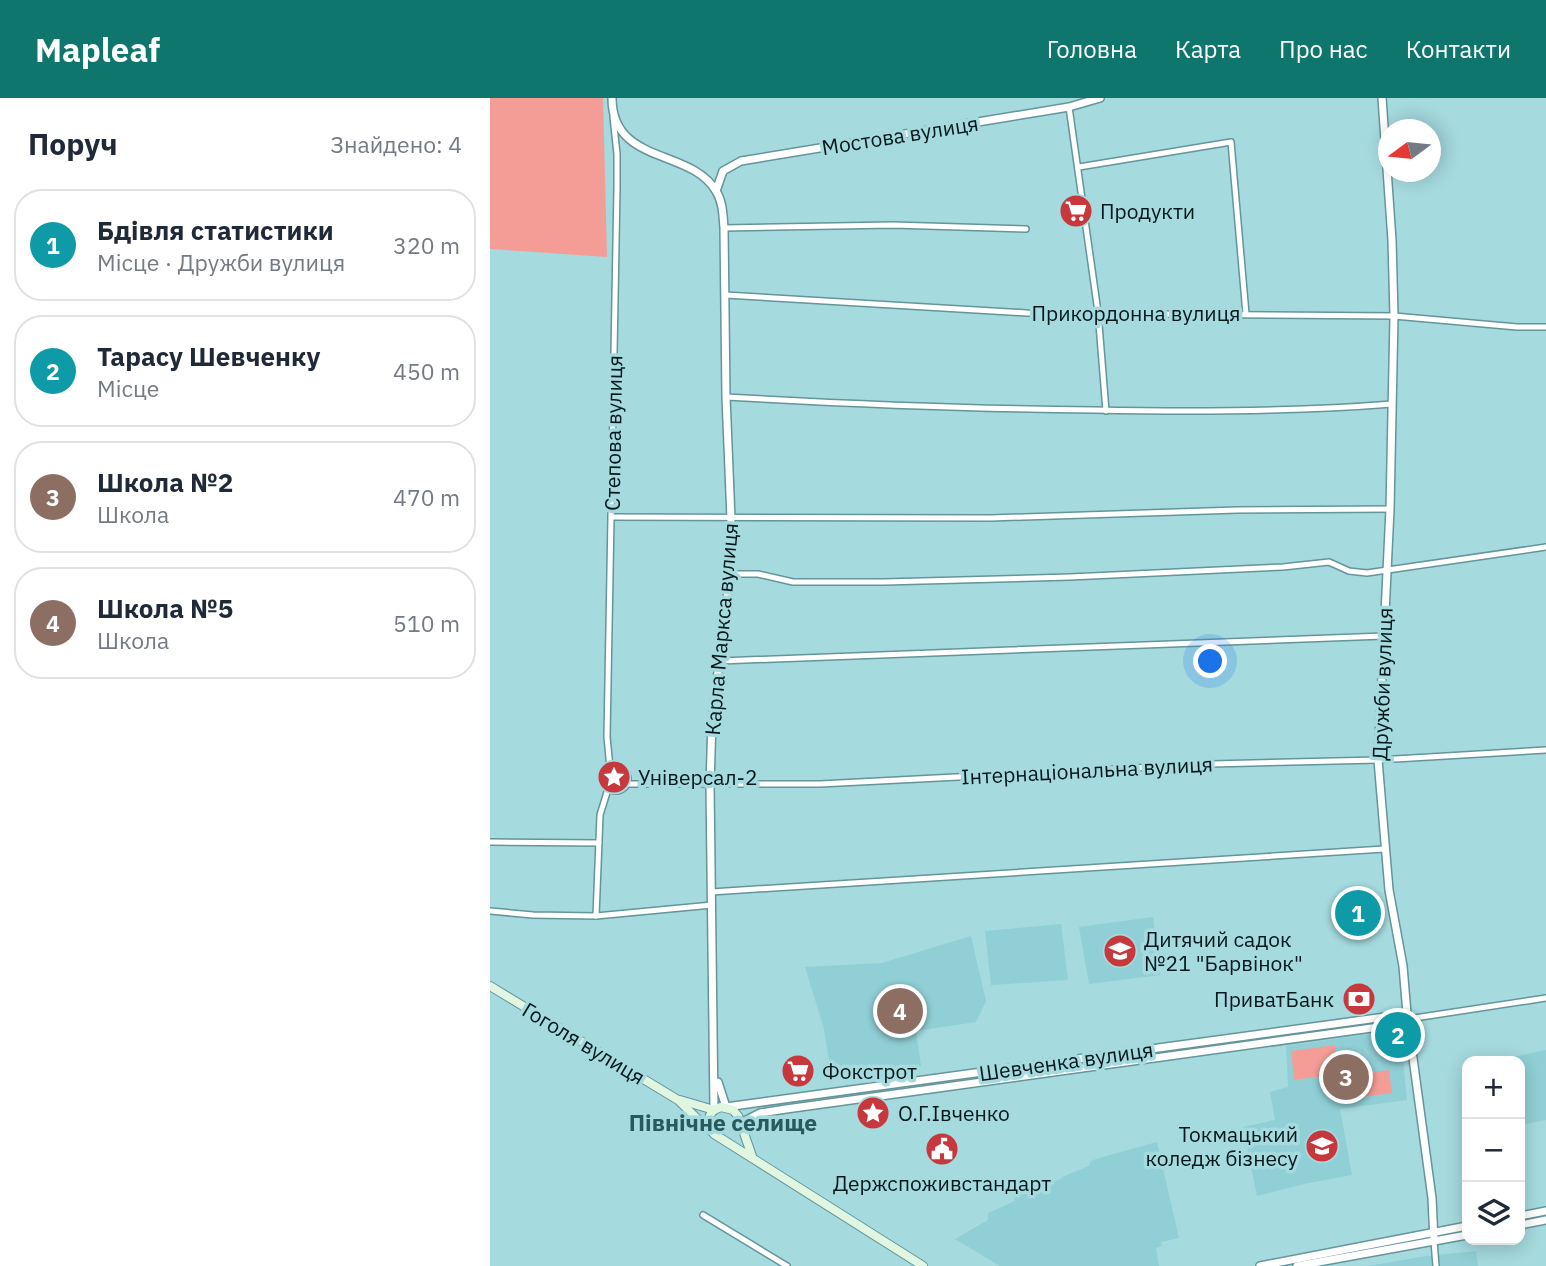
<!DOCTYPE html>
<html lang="uk">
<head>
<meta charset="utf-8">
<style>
  body { margin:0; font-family:"IBM Plex Sans",sans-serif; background:#f6f6f7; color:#1f2937 }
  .controls { position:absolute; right:21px; bottom:21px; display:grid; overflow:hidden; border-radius:14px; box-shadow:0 4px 18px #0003 }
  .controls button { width:63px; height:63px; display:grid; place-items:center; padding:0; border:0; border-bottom:2px solid #e0e1e3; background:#fff; color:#1f2937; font:35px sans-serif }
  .compass { position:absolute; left:888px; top:21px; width:63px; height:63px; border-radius:50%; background:#fff; box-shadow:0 4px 18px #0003; rotate:255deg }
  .you { position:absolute; left:721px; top:564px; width:24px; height:24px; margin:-18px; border:5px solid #fff; border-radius:50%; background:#1a73e8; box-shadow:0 0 0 10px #1a73e833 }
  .badge { display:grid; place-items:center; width:46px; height:46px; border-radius:50%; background:#0f766e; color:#fff; font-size:23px; font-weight:700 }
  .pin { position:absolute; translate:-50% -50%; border:4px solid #fff; box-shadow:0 2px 7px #0006 }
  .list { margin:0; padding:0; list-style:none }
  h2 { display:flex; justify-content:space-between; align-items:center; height:91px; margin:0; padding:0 28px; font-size:30px }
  h2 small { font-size:23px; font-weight:400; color:#747a83 }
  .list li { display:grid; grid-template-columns:46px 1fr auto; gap:21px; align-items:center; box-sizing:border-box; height:112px; margin:0 14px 14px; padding:0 14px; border:2px solid #e0e1e3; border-radius:28px }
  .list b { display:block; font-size:26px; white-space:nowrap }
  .list p { margin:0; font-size:23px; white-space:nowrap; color:#747a83 }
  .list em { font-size:23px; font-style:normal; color:#747a83 }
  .icon { flex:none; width:38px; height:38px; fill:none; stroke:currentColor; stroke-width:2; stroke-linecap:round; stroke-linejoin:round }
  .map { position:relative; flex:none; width:1056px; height:1168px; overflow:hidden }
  header { display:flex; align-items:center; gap:42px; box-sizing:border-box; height:98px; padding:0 35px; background:#0f766e; color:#fff }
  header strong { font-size:33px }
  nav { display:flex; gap:38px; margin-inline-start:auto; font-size:24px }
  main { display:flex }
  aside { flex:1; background:#fff }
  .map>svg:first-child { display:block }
</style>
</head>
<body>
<header>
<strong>Mapleaf</strong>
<nav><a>Головна</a><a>Карта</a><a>Про нас</a><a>Контакти</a></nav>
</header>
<main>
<aside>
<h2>Поруч<small>Знайдено: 4</small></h2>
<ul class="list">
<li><span class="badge" style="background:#0f9aa8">1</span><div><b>Бдівля статистики</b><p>Місце · Дружби вулиця</p></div><em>320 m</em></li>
<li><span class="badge" style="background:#0f9aa8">2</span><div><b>Тарасу Шевченку</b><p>Місце</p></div><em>450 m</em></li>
<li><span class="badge" style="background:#8d6e63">3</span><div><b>Школа №2</b><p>Школа</p></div><em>470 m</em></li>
<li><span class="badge" style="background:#8d6e63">4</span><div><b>Школа №5</b><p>Школа</p></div><em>510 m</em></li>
</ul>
</aside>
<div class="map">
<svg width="1056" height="1168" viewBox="0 0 1056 1168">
  <rect width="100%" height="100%" fill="#a5dadf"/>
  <g fill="#90cfd5">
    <path d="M 663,819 L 670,877 L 599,886 L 589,829 Z"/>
    <path d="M 571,826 L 578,882 L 501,887 L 495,833 Z"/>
    <path d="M 481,838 L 496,903 L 486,924 L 426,933 L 431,968 L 342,981 L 334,931 L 315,869 L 392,865 Z"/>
    <path d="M 902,933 L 905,938 L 911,940 L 917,1002 L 850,1011 L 862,1077 L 814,1086 L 767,1098 L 753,1029 L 785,1022 L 780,994 L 798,989 L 796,948 Z"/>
    <path d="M 1056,952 L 1056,1022 L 1030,1027 L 1030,963 L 1003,963 Z"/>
    <path d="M 667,1044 L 689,1140 L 671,1144 L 672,1148 L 666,1150 L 669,1168 L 510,1168 L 465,1141 L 498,1122 L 498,1115 L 525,1103 L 524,1098 L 571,1081 L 572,1079 L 599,1068 L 601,1063 L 609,1060 Z"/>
    <path d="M 986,1153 L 988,1168 L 878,1168 L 936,1158 Z"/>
  </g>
  <g fill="#f49d97">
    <path d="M 0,0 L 113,0 L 117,159 L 0,151 Z"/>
    <path d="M 845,947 L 849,976 L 804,982 L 801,953 Z"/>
    <path d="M 899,972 L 902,995 L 857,1001 L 854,978 Z"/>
  </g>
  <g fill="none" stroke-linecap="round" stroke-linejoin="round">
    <defs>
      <g id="minor">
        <path d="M 579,9 L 608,214 L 616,313"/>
        <path d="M 589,69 L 741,44 L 756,216"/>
        <path d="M 234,130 L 403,127 L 536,131"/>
        <path d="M 235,197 L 537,215 L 904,218 L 1027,229 L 1056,229"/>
        <path d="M 236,299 C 359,306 481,311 604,312 C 704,314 803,314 902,306"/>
        <path d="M 121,419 L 501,420 L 747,412 L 900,411"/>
        <path d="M 240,476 L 268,476 L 303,484 L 394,484 L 580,479 L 793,469 L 839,464 L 859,473 L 877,475 L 1056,449"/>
        <path d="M 230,563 L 894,538"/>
        <circle cx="126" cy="681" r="12"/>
        <path d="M 120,670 L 117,639 L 127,90 L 127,56 L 123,19"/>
        <path d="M 137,686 L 330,686 L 721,666 L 888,662 L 1056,652"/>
        <path d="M 0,744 L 109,745"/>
        <path d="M 221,794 L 894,751"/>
        <path d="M 0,813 L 43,817 L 106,818 L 222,807"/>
        <path d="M 106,818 L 110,717 L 118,691"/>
        <path d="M 918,921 L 1056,900"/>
        <path d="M 213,1117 L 297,1168"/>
        <path d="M 944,1143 L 946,1168"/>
      </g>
      <g id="tertiary">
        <path d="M 122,0 C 122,67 201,50 226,93 C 233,104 233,118 234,130 L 236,299 L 241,421 L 240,476 L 222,623 L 220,687 L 224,1012"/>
        <path d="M 892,0 L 902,142 L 904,218 L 900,411 L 888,662 L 899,792 L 913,868 L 917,916 L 942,1100 L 944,1143"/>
        <path d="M 226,93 L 233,73 L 251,63 L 579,9 L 610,0"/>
        <path d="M 228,984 L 236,1009 L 917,916"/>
        <path d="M 249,1026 L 270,1015 L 296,1011 L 918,925"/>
        <path d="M 1030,1118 L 1056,1113"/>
        <path d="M 1030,1127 L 1056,1122"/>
        <path d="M 770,1168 L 977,1128"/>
        <path d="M 807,1168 L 977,1137"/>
      </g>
      <g id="secondary">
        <path d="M 0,888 L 188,1002 L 219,1032"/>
        <path d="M 190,1002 L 224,1012 L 231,1009 L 243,1012 L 248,1018 L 262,1058"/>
        <path d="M 224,1012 C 216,1020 217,1029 224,1036 L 433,1168"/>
      </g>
    </defs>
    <use href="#minor" stroke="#63959a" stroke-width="8"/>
    <use href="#tertiary" stroke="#63959a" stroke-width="10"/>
    <use href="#secondary" stroke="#63959a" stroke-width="10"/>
    <use href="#minor" stroke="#fff" stroke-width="5"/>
    <use href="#tertiary" stroke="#fff" stroke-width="7"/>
    <use href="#secondary" stroke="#e0f6e0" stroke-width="8"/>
  </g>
  <defs>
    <symbol id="supermarket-disc" viewBox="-11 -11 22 22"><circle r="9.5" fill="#c7383c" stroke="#a5dadf"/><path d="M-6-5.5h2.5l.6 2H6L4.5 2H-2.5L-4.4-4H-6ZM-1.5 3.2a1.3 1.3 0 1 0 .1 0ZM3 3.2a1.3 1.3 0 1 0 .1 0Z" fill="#fff"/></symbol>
    <symbol id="sight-disc" viewBox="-11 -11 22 22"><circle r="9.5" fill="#c7383c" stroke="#a5dadf"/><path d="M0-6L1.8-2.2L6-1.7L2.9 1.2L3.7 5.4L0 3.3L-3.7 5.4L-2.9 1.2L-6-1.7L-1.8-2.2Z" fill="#fff"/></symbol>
    <symbol id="school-disc" viewBox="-11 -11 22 22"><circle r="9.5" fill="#c7383c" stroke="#a5dadf"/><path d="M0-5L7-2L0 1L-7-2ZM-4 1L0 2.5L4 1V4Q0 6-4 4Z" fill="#fff"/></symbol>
    <symbol id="bank-disc" viewBox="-11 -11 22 22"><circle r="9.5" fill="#c7383c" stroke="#a5dadf"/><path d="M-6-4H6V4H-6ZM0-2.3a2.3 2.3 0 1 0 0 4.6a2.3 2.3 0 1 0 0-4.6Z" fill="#fff"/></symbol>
    <symbol id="university-disc" viewBox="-11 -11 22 22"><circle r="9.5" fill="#c7383c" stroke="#a5dadf"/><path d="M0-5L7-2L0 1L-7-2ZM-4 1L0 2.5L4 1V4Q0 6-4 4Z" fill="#fff"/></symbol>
    <symbol id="civic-disc" viewBox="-11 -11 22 22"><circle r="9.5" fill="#c7383c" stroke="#a5dadf"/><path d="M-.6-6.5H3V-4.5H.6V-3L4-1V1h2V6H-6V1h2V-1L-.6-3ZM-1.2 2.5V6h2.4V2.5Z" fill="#fff"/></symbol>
  </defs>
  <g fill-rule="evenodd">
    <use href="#supermarket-disc" x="567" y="94" width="38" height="38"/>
    <use href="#sight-disc" x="105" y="660" width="38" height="38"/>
    <use href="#school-disc" x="611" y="834" width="38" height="38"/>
    <use href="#bank-disc" x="850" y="882" width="38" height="38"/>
    <use href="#supermarket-disc" x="289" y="954" width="38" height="38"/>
    <use href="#sight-disc" x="364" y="996" width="38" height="38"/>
    <use href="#university-disc" x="813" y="1029" width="38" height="38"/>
    <use href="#civic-disc" x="433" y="1032" width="38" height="38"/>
  </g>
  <g text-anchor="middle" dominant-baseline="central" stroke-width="7" stroke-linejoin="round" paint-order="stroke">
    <g font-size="21" fill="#04181b" stroke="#a5dadf">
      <text transform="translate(410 37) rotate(-9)">Мостова вулиця</text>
      <text x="646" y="215">Прикордонна вулиця</text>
      <text transform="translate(123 335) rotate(-89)">Степова вулиця</text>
      <text transform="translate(231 531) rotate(-85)">Карла Маркса вулиця</text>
      <text transform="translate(892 586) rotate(-88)">Дружби вулиця</text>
      <text transform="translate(597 672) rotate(-3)">Інтернаціональна вулиця</text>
      <text transform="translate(94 945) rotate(31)">Гоголя вулиця</text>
      <text transform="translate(576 963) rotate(-8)">Шевченка вулиця</text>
    </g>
    <g font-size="21" fill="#04181b" stroke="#a5dadf" text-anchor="start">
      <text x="610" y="113">Продукти</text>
      <text x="148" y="679">Універсал-2</text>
      <text x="654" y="841">Дитячий садок<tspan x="654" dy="24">№21 "Барвінок"</tspan></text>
      <text x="844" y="901" text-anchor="end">ПриватБанк</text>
      <text x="332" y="973">Фокстрот</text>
      <text x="408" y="1015">О.Г.Івченко</text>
      <text x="808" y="1036" text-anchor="end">Токмацький<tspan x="808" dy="24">коледж бізнесу</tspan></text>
      <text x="452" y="1085" text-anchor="middle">Держспоживстандарт</text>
    </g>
    <g font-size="23" font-weight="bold" fill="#27595e" stroke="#a5dadf">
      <text x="233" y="1024">Північне селище</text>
    </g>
  </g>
</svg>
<div class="controls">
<button>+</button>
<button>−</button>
<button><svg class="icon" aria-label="layers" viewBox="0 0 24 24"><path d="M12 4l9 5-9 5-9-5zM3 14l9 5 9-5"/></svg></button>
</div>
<svg class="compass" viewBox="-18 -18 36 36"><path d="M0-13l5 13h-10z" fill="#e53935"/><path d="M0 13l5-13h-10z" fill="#747a83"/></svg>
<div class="you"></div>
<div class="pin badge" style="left:868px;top:815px;background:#0f9aa8">1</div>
<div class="pin badge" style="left:908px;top:937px;background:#0f9aa8">2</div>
<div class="pin badge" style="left:856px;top:979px;background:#8d6e63">3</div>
<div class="pin badge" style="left:410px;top:913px;background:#8d6e63">4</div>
</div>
</main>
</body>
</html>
